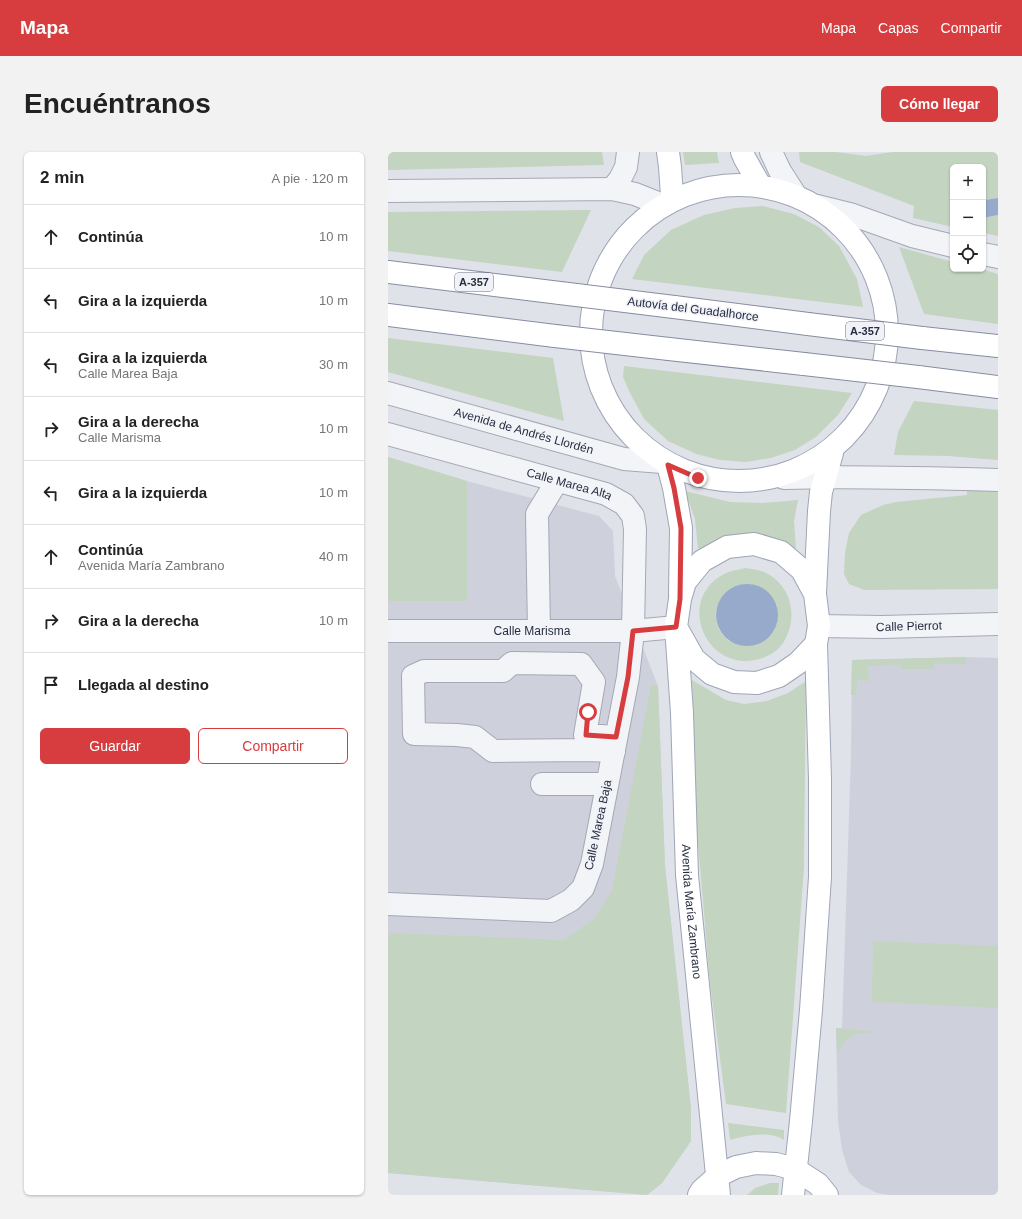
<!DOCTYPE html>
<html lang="es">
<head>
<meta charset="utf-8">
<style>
  body { margin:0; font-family:Arial,sans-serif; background:#f2f2f2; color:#222 }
  .controls { position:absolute; right:12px; top:12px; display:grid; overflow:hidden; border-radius:6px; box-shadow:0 1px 3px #0004 }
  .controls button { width:36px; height:36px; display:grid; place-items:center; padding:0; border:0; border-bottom:1px solid #e0e0e0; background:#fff; color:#222; font:20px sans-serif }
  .stop { position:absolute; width:12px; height:12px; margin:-9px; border:3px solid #d73c3f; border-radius:50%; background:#fff }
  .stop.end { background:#d73c3f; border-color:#fff; box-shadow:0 1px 4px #0008 }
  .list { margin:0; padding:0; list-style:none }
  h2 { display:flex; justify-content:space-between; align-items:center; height:52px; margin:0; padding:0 16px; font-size:17px }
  h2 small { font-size:13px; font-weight:400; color:#767676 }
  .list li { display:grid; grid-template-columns:26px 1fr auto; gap:12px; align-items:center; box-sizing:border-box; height:64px; padding:0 16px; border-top:1px solid #e0e0e0 }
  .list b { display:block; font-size:15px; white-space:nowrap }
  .list p { margin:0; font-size:13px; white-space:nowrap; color:#767676 }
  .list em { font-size:13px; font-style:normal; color:#767676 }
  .actions { display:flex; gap:8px; padding:12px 16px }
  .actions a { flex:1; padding:9px 0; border:1px solid #d73c3f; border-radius:6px; text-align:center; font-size:14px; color:#d73c3f }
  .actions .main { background:#d73c3f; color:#fff }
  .icon { flex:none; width:22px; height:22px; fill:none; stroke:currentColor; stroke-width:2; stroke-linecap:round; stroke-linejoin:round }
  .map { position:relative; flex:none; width:610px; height:1043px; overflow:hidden; border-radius:6px }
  header { display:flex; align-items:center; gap:24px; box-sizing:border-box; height:56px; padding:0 20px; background:#d73c3f; color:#fff }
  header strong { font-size:19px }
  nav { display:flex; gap:22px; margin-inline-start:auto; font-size:14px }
  .intro { display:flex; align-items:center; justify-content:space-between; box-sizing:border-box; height:96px; padding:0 24px }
  h1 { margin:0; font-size:28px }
  .button { padding:10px 18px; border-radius:6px; background:#d73c3f; color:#fff; font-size:14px; font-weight:700 }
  main { display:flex; gap:24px; padding:0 24px }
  aside { flex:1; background:#fff; border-radius:6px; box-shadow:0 1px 3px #0004 }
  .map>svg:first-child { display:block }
</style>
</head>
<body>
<header>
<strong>Mapa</strong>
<nav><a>Mapa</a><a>Capas</a><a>Compartir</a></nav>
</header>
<div class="intro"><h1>Encuéntranos</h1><a class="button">Cómo llegar</a></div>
<main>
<aside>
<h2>2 min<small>A pie · 120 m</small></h2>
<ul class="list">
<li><svg class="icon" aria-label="ahead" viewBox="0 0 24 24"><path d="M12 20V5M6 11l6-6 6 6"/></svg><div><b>Continúa</b></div><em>10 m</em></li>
<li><svg class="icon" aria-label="left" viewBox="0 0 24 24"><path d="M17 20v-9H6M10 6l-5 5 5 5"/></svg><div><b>Gira a la izquierda</b></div><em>10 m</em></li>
<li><svg class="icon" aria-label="left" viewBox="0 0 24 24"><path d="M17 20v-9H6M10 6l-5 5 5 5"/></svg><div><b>Gira a la izquierda</b><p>Calle Marea Baja</p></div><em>30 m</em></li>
<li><svg class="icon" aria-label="right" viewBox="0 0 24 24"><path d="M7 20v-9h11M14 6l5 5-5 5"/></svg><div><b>Gira a la derecha</b><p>Calle Marisma</p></div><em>10 m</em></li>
<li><svg class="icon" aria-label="left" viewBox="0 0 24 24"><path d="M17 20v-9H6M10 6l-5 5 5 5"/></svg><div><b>Gira a la izquierda</b></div><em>10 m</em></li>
<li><svg class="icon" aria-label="ahead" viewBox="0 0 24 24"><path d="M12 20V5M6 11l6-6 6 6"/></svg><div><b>Continúa</b><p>Avenida María Zambrano</p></div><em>40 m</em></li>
<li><svg class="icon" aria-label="right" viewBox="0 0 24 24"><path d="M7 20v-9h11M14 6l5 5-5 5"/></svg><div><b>Gira a la derecha</b></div><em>10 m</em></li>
<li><svg class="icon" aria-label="arrive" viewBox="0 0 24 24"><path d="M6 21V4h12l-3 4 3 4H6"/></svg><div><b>Llegada al destino</b></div></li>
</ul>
<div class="actions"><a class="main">Guardar</a><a>Compartir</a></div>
</aside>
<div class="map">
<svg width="610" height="1043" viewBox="0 0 610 1043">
  <rect width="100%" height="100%" fill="#e0e2ea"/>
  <g fill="#ced1dc">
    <path d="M 0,305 L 79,329 L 211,364 L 225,379 L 227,424 L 270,534 L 277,714 L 303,957 L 303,989 L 274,1031 L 259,1043 L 0,1021 Z"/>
    <path d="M 578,505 L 610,506 L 610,1043 L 501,1043 L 489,1041 L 473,1033 L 461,1020 L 454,998 L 450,969 L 448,876 L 454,876 L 463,603 L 464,508 Z"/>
  </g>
  <g fill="#c3d4c0" fill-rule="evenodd">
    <path d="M 0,0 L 214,0 L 216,13 L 0,18 Z"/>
    <path d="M 295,0 L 329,0 L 331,11 L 297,13 Z"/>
    <path d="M 411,0 L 448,0 L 478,4 L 505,0 L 610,0 L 610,46 L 598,48 L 595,57 L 595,15 L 565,15 L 565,75 L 525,66 L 526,54 L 412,10 Z"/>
    <path d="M 375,54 L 406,62 L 431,75 L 451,94 L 469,127 L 475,155 L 244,127 L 256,103 L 283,78 L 316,63 L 347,56 Z"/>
    <path d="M 203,58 L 174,120 L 0,99 L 0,60 Z"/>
    <path d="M 610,63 L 610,84 L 595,81 L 595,66 Z"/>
    <path d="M 511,95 L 565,110 L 565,117 L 593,117 L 610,122 L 610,172 L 536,162 Z"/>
    <path d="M 0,186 L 165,206 L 176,269 L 0,220 Z"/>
    <path d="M 236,214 L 464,241 L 450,263 L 428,285 L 407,298 L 383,306 L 358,310 L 332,308 L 308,302 L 280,289 L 256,267 L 242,241 L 235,225 Z"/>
    <path d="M 526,249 L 610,258 L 610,308 L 560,304 L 506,303 L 510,280 Z"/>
    <path d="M 0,305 L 79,329 L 79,449 L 0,449 Z"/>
    <path d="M 579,336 L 610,338 L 610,437 L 476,438 L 461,432 L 456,422 L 457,401 L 461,381 L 473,363 L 495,353 L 508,350 L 579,343 Z"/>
    <path d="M 297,339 L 342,350 L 375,351 L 410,348 L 406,369 L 408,397 L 399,391 L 372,382 L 337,386 L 310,397 L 307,367 Z"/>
    <path d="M 357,416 C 365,417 373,418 380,422 C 405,436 410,468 395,491 C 389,500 378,506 367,508 C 317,518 289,449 334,423 C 341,419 349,418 357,416 ZM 354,433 C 373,437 379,436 389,454 L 342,490 C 330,479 327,472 328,457 Z"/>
    <path d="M 578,505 L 578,512 L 546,512 L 546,517 L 513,517 L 513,513 L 480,514 L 481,529 L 469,528 L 468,543 L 463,543 L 464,508 Z"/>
    <path d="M 304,528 L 338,548 L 356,552 L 379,549 L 400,541 L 418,529 L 416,715 L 398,961 L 338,952 L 322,831 L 309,679 Z"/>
    <path d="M 263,533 L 270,534 L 277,714 L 303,957 L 303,989 L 274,1031 L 259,1043 L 0,1021 L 0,781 L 176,788 L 206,767 L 224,739 Z"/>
    <path d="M 485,789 L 610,794 L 610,856 L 484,850 Z"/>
    <path d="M 448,876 L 454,877 L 491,880 L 467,882 L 457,889 L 451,899 L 449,899 Z"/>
    <path d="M 340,971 L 396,978 L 396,988 C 382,978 357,984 342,988 Z"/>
    <path d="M 382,1031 L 391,1031 L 390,1043 L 359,1043 L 367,1036 Z"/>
  </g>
  <g fill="#98aacc">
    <path d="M 610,46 L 610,63 L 595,66 L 595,57 L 597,48 Z"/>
    <circle cx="359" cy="463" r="31"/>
  </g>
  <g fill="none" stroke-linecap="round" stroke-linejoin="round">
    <defs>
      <g id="minor">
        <path d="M 383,0 L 392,19 L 408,44"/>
        <path d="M 224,37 L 232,27 L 238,15 L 240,0"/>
        <path d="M 0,39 L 224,37 L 247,42 L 272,52"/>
        <path d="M 429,54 L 465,63 L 524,84 L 565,94"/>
        <path d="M 595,102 L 610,105"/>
        <path id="s1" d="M 0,241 L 236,307 L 274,310"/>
        <path id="s2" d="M 0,282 L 218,342 L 236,352 L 245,364 L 247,377 L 245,479 L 240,525 L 204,712 L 195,736 L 183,748 L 163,759 L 0,752"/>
        <path d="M 396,326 C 468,324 539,326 610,328"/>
        <path id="s3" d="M 431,474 L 494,475 L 610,472"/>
        <path id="s4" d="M 0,479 L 245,479 L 288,475"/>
        <path d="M 151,479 L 149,362 L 169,329"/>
        <path d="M 226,599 L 198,598 L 105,599 L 87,585 L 69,583 L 26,582 L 25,524 L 36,519 L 115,519 L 124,511 L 193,512 L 206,530 L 197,583 L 228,585"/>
        <path d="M 154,632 L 219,632"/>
      </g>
      <g id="major">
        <path d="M 280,0 L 282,15 L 284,44"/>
        <path d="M 354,0 L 357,7 L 371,32"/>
        <circle cx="351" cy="181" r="148"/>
        <path d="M 280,313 L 286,336 L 293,376 L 292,442"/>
        <path d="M 366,392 L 393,400 L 414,418 L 427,442 L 431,474 L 428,492 L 410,511 L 391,524 L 369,531 L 346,530 L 324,522 L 306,507 L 288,475 L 292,447 L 297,430 L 314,409 L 339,395 Z"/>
        <path d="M 427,441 L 431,359 L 433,340 L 444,301"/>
        <path id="s5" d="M 288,475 L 294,561 L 299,723 L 331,1043"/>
        <path d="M 311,1043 L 314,1038 L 330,1024 L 348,1015 L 368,1011 L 388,1012 L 407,1017 L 430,1032 L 439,1043"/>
        <path d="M 405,1043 L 413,969 L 423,858 L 432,725 L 432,627 L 428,492"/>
      </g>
      <g id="highway">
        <path d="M 0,120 L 172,141"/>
        <path d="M 286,155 L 420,172"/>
        <path d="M 0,163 L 167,184"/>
        <path d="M 534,186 L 610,194"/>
        <path d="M 281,197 L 416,212"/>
        <path d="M 530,225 L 610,235"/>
      </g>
    </defs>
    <use href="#minor" stroke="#a5a8b4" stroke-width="24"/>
    <use href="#major" stroke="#9ea5b6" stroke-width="24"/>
    <use href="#highway" stroke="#868da2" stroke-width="24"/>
    <use href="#minor" stroke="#f3f4f8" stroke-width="22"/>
    <use href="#major" stroke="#fff" stroke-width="22"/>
    <use href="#highway" stroke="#fff" stroke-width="22"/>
    <defs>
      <g id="highway-bridge">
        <path d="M 172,141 L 286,155"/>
        <path d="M 420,172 L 534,186"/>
        <path d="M 167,184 L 281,197"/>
        <path d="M 416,212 L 530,225"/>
      </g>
    </defs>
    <use href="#highway-bridge" stroke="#868da2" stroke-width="24" stroke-linecap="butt"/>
    <use href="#highway-bridge" stroke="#fff" stroke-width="22"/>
  </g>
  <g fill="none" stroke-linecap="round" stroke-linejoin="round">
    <path stroke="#d73c3f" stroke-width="5" d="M 200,560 L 198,583 L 228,585 L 240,525 L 245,479 L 288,475 L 292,447 L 293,376 L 286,336 L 280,313 L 310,326"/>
  </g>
  <g text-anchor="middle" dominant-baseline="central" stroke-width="3" stroke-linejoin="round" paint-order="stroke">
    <g fill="#f0f2f7" stroke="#636878" stroke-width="1">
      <rect x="67" y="121" width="38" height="18" rx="3"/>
      <rect x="458" y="170" width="38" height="18" rx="3"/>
    </g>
    <g font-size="11" font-weight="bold" fill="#272d42">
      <text x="86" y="130">A-357</text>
      <text x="477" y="179">A-357</text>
    </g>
    <g font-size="12" fill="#272d42" stroke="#f0f2f7">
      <text transform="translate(305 157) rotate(7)">Autovía del Guadalhorce</text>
      <text stroke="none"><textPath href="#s1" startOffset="141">Avenida de Andrés Llordén</textPath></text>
      <text stroke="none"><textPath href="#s2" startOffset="188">Calle Marea Alta</textPath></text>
      <text stroke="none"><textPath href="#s3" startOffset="90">Calle Pierrot</textPath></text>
      <text stroke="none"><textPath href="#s4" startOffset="144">Calle Marisma</textPath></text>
      <text transform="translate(210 673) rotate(-78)">Calle Marea Baja</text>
      <text stroke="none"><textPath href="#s5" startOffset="285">Avenida María Zambrano</textPath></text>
    </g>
  </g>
</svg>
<div class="controls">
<button>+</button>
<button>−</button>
<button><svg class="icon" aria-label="locate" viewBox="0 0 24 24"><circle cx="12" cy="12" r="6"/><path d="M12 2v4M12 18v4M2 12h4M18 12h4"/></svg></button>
</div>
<div class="stop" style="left:200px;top:560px"></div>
<div class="stop end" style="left:310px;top:326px"></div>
</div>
</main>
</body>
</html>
